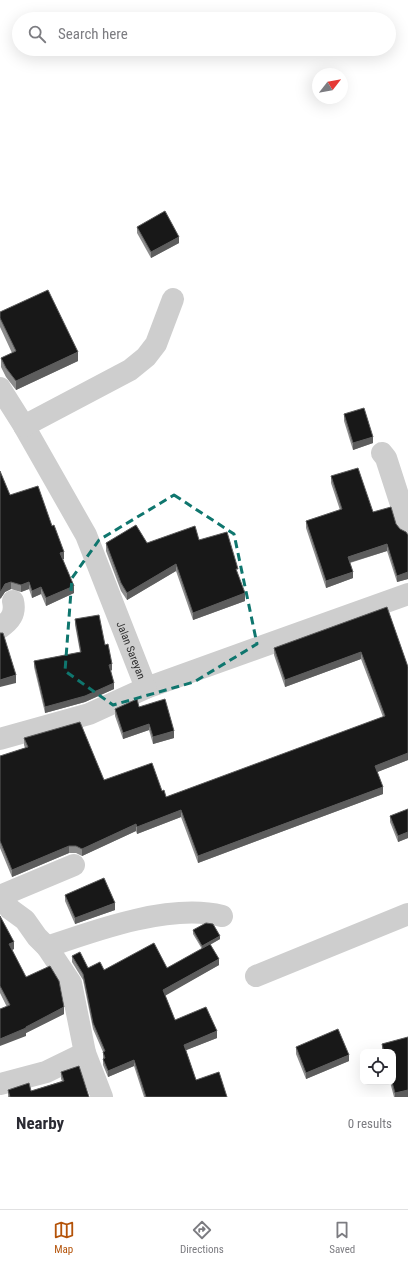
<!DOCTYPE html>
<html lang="en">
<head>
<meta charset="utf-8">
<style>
  body { margin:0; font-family:"Roboto Condensed",sans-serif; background:#f2f2f3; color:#2b2b33 }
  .controls { position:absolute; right:12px; bottom:12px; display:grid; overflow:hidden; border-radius:8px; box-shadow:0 4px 16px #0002 }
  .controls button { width:36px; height:36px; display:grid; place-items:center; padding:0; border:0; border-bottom:1px solid #e1e1e2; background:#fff; color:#2b2b33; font:20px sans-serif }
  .compass { position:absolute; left:312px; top:68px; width:36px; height:36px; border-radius:50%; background:#fff; box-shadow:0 4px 16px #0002; rotate:59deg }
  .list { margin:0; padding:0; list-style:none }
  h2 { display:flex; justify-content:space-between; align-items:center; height:52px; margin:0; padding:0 16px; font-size:17px }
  h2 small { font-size:13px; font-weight:400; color:#7c7c81 }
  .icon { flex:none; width:22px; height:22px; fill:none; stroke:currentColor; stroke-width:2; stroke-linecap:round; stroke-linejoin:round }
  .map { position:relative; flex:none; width:408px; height:1097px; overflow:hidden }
  .search { position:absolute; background:#fff; box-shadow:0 4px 16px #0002; left:12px; right:12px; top:12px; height:44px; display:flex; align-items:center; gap:10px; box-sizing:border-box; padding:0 14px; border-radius:22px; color:#7c7c81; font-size:15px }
  .sheet { height:112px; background:#fff }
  nav { display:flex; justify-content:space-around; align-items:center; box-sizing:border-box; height:56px; border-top:1px solid #e1e1e2; background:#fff; font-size:11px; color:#7c7c81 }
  nav a { display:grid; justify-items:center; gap:2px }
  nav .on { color:#b45309 }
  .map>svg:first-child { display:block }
</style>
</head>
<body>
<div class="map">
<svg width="408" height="1097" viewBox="0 0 408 1097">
  <rect width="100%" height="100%" fill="#fff"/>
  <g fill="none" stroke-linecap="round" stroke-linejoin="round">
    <g stroke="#cecece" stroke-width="22">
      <path id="s1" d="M 0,388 L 24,426 L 86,535 L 146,688 L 408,594"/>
      <path d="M 24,426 L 130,370 L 146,357 L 156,344 L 173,299"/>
      <path d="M 382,453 L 386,458 L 408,526"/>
      <path d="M 0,628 C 10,621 16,614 13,601"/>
      <path d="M 0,739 L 89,714 L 146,688"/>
      <path d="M 0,896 L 10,909 L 25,920 L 37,937 L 47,947 C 96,930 171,903 222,916"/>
      <path d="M 0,896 L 74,865"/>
      <path d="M 256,976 L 408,914"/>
      <path d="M 85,1053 L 102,1097"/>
      <path d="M 0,1084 L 46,1072 L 85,1053 L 71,983 L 47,947"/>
    </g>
  </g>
  <g fill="#8c8c8c">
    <path d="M 137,227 L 179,243 L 151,258 L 137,233 Z"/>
    <path d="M 0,312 L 78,361 L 16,390 L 6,377 L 1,367 L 1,358 L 12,353 L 0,327 Z"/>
    <path d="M 344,414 L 373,443 L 353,450 L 344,421 Z"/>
    <path d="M 331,476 L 373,512 L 396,524 L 400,529 L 408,535 L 408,579 L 397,582 L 387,551 L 350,563 L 353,578 L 326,588 L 306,528 L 306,521 L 340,510 L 331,483 Z"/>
    <path d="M 10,495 L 52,526 L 64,559 L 63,559 L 74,593 L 46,606 L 41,594 L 32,598 L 29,589 L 21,592 L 11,589 L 5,592 L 1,598 Z"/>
    <path d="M 199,540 L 238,575 L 245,601 L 193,620 L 176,571 L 127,600 L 121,591 L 106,551 L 106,543 L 147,543 Z"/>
    <path d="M 387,607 L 408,667 L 408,760 L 377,772 L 383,794 L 198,863 L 181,817 L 137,834 L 136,831 L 82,856 L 76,853 L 69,853 L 12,877 L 0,848 L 0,756 L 25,748 L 24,745 L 24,738 L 104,780 L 162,791 L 166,797 L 383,717 L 361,659 L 285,687 L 274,655 L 274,648 Z"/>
    <path d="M 75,619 L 105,645 L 112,670 L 111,671 L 114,689 L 85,702 L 45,713 L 34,667 L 34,661 L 80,652 L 75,625 Z"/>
    <path d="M 139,707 L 174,738 L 153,744 L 149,730 L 123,739 L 115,716 L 115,709 Z"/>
    <path d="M 408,809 L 408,838 L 398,842 L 390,822 L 390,816 Z"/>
    <path d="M 65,895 L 115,910 L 75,924 L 65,901 Z"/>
    <path d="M 0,916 L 14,949 L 12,950 L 26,977 L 64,1014 L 26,1033 L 26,1036 L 7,1007 L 0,993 Z"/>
    <path d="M 193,930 L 220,939 L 210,945 L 219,965 L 165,995 L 175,1020 L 217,1038 L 186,1050 L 196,1080 L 227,1097 L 144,1097 L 134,1066 L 108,1077 L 103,1065 L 103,1052 L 93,1029 L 83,980 L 72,962 L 72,956 L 88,968 L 104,970 L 167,968 L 202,949 L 193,934 Z"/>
    <path d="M 408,1037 L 408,1097 L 394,1097 L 390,1082 L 393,1082 L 393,1052 L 382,1052 L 382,1044 Z"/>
    <path d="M 296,1047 L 349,1061 L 306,1079 L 296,1054 Z"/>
    <path d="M 61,1072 L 89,1097 L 8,1097 L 8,1090 L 31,1091 L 62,1081 L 61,1079 Z"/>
  </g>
  <g fill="#5d5d5d">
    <path d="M 179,237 L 179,243 L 151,258 L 151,252 Z"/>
    <path d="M 78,352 L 78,361 L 16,390 L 16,381 Z"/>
    <path d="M 373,437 L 373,443 L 353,450 L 353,443 Z"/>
    <path d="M 387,544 L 387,551 L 348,563 L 348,557 Z"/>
    <path d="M 64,552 L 64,559 L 60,560 L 60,553 Z"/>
    <path d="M 176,564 L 176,571 L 127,600 L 127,593 Z"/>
    <path d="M 353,572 L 353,578 L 326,588 L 326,581 Z"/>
    <path d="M 408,572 L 408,579 L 397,582 L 397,576 Z"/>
    <path d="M 11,582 L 11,589 L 5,592 L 1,598 L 0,599 L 0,592 L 5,584 Z"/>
    <path d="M 29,582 L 29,589 L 21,592 L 21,585 Z"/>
    <path d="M 74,586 L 74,593 L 46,606 L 46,598 Z"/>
    <path d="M 41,587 L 41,594 L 32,598 L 32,591 Z"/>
    <path d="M 245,593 L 245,601 L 193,620 L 193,613 Z"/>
    <path d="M 361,652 L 361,659 L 285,687 L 285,680 Z"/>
    <path d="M 112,664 L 112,670 L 109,671 L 109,665 Z"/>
    <path d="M 16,675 L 16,683 L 0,687 L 0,680 Z"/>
    <path d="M 114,683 L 114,689 L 85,702 L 45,713 L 45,707 Z"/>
    <path d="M 149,724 L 149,730 L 123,739 L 123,733 Z"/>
    <path d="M 174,731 L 174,738 L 153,744 L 153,737 Z"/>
    <path d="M 408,753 L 408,760 L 375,773 L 375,766 Z"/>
    <path d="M 383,787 L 383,794 L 198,863 L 198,856 Z"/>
    <path d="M 181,810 L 181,817 L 137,834 L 137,827 Z"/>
    <path d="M 136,824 L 136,831 L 82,856 L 82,849 Z"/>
    <path d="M 408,832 L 408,838 L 398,842 L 398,836 Z"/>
    <path d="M 69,846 L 69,853 L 12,877 L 12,870 Z"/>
    <path d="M 115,903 L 115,910 L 75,924 L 75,918 Z"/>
    <path d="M 220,936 L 220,939 L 202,949 L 202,946 Z"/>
    <path d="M 14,942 L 14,949 L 9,951 L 9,944 Z"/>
    <path d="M 219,959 L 219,965 L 163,997 L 163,990 Z"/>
    <path d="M 64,1007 L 64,1014 L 26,1033 L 26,1036 L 0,1046 L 0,1039 Z"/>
    <path d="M 217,1031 L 217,1038 L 184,1051 L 184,1045 Z"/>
    <path d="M 349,1055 L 349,1061 L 306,1079 L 306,1073 Z"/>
    <path d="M 134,1060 L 134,1066 L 108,1077 L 108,1071 Z"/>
    <path d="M 408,1090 L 408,1097 L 395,1097 L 395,1093 Z"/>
  </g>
  <g fill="#181818" stroke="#5d5d5d">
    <path d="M 165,211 L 179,237 L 151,252 L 137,227 Z"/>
    <path d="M 48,290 L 78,352 L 16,381 L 6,368 L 1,358 L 16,351 L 0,318 L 0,312 Z"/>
    <path d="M 364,408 L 373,437 L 353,443 L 344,414 Z"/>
    <path d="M 358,468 L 373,512 L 391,507 L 396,524 L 400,529 L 406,532 L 408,535 L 408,572 L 397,576 L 387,544 L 348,557 L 353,572 L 326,581 L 306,521 L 342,509 L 331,476 Z"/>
    <path d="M 0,471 L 10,495 L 38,486 L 52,526 L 54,525 L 64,552 L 60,553 L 74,586 L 46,598 L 41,587 L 32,591 L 29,582 L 21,585 L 11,582 L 5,584 L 1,591 L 0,592 Z"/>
    <path d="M 136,525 L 147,543 L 195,526 L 199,540 L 227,532 L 238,569 L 236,569 L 245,593 L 193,613 L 176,564 L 127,593 L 121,583 L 106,543 Z"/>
    <path d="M 387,607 L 408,667 L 408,753 L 375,766 L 383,787 L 198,856 L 181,810 L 137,827 L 136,824 L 82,849 L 76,846 L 69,846 L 12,870 L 0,841 L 0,756 L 28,747 L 24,738 L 80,722 L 104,780 L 152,763 L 162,791 L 164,790 L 166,797 L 385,716 L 361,652 L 285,680 L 274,648 Z"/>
    <path d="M 99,615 L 105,645 L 108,644 L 112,664 L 109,665 L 114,683 L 85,696 L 45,707 L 34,661 L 81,652 L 75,619 Z"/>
    <path d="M 0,633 L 3,633 L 16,675 L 0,680 Z"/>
    <path d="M 137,699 L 139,707 L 165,699 L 174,731 L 153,737 L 149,724 L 123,733 L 115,709 Z"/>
    <path d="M 408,809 L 408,832 L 398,836 L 390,816 Z"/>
    <path d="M 104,878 L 115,903 L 75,918 L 65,895 Z"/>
    <path d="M 0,916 L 14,942 L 9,944 L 26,977 L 50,966 L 59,981 L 64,1007 L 26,1027 L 26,1028 L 0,1039 L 0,1009 L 10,1005 L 0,986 Z"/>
    <path d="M 206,923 L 213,924 L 220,936 L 202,946 L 193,930 Z"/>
    <path d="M 154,943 L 167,968 L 210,944 L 219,959 L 163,990 L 175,1020 L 206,1007 L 217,1031 L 184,1045 L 196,1080 L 219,1072 L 227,1097 L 146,1097 L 134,1060 L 108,1071 L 103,1059 L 105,1058 L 103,1052 L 105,1051 L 93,1023 L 83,974 L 72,956 L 80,952 L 88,968 L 100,962 L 104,970 Z"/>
    <path d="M 338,1029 L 349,1055 L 306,1073 L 296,1047 Z"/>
    <path d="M 408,1037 L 408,1090 L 395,1093 L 392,1082 L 393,1082 L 393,1052 L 384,1052 L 382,1044 Z"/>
    <path d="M 79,1066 L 89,1097 L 10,1097 L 8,1090 L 29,1083 L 31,1091 L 64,1081 L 61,1072 Z"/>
  </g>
  <path fill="none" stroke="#0f766e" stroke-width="3" stroke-dasharray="8 5" stroke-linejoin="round" d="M 174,495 L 234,534 L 257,644 L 194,682 L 113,705 L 65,671 L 72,578 L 99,540 Z"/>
  <g text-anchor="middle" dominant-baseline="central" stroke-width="4" stroke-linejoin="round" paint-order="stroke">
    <g font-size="11" fill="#313131" stroke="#fff">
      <text stroke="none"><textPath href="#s1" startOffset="294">Jalan Sareyan</textPath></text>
    </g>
  </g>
</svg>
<div class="controls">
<button><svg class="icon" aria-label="locate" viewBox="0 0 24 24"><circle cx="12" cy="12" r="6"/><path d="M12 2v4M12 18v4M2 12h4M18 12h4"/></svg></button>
</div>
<svg class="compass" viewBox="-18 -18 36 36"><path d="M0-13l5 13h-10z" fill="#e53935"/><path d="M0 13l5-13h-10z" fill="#7c7c81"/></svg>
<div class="search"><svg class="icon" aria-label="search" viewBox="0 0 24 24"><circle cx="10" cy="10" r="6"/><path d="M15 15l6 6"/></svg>Search here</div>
</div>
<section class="sheet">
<h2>Nearby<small>0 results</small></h2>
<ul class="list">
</ul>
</section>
<nav>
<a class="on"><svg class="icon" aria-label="map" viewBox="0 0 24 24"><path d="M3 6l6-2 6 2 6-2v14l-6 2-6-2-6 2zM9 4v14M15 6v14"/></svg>Map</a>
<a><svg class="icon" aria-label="directions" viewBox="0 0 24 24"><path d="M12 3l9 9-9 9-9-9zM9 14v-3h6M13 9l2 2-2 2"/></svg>Directions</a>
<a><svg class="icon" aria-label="saved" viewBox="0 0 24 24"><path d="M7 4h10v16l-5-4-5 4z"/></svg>Saved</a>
</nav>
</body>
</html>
